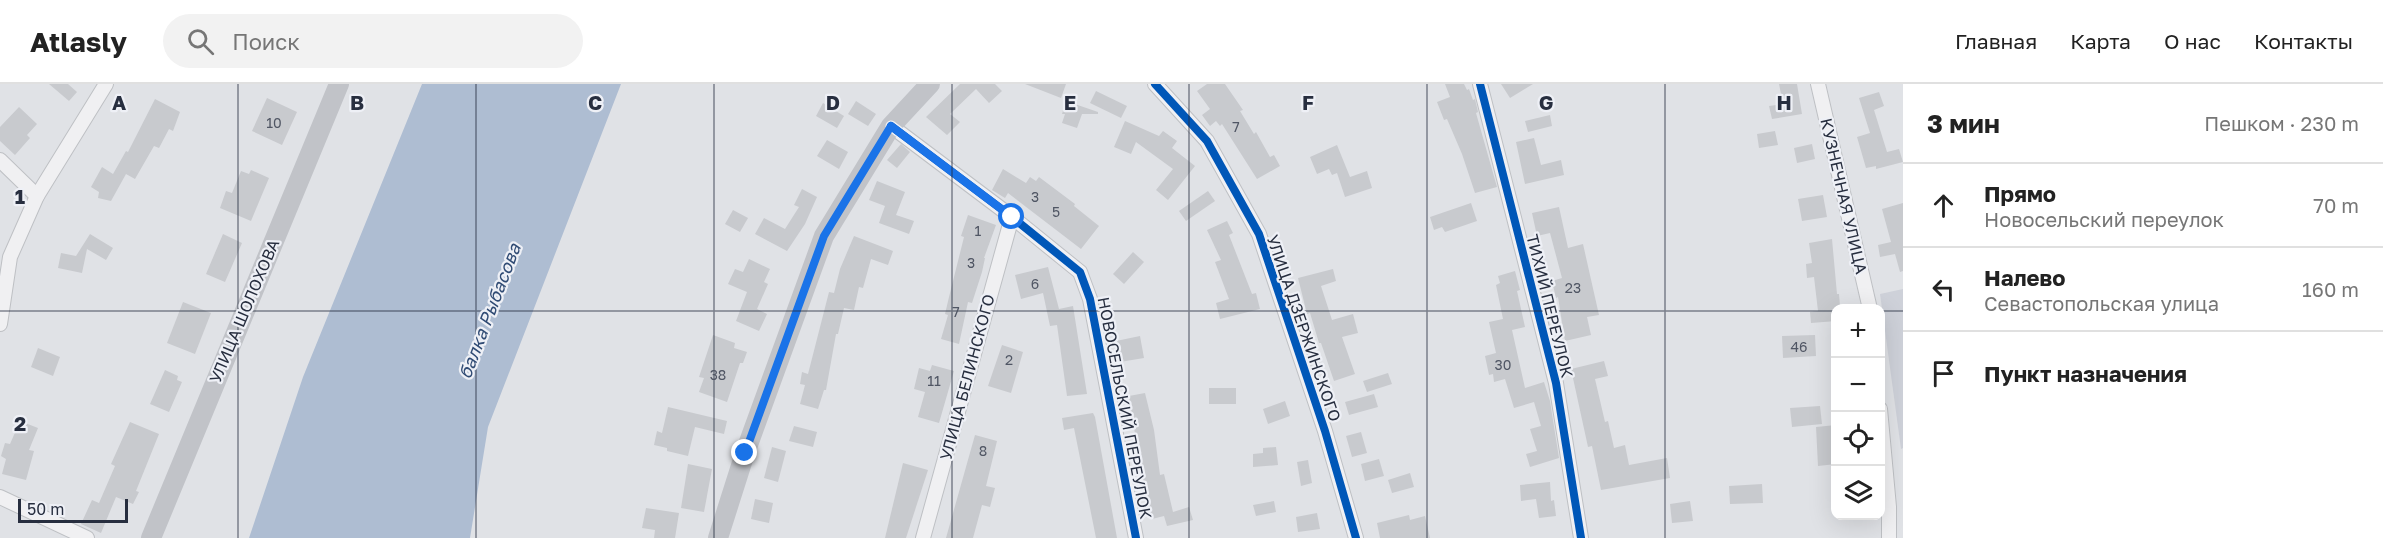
<!DOCTYPE html>
<html lang="ru">
<head>
<meta charset="utf-8">
<style>
  body { margin:0; font-family:"Golos Text",sans-serif; background:#f2f2f2; color:#222 }
  .controls { position:absolute; right:18px; bottom:18px; display:grid; overflow:hidden; border-radius:12px; box-shadow:0 6px 24px #0002 }
  .controls button { width:54px; height:54px; display:grid; place-items:center; padding:0; border:0; border-bottom:2px solid #e0e0e0; background:#fff; color:#222; font:30px sans-serif }
  .scale { position:absolute; left:18px; bottom:15px; width:110px; box-sizing:border-box; padding-left:6px; border:3px solid #272e3f; border-top:0; font-size:16px; line-height:21px; white-space:nowrap; color:#272e3f; -webkit-text-stroke:4px #eef0f6; paint-order:stroke }
  .stop { position:absolute; width:18px; height:18px; margin:-14px; border:4px solid #1a73e8; border-radius:50%; background:#fff }
  .stop.end { background:#1a73e8; border-color:#fff; box-shadow:0 2px 6px #0008 }
  .list { margin:0; padding:0; list-style:none }
  h2 { display:flex; justify-content:space-between; align-items:center; height:78px; margin:0; padding:0 24px; font-size:26px }
  h2 small { font-size:20px; font-weight:400; color:#767676 }
  .list li { display:grid; grid-template-columns:39px 1fr auto; gap:18px; align-items:center; box-sizing:border-box; height:84px; padding:0 24px; border-top:2px solid #e0e0e0 }
  .list b { display:block; font-size:22px; white-space:nowrap }
  .list p { margin:0; font-size:20px; white-space:nowrap; color:#767676 }
  .list em { font-size:20px; font-style:normal; color:#767676 }
  .icon { flex:none; width:33px; height:33px; fill:none; stroke:currentColor; stroke-width:2; stroke-linecap:round; stroke-linejoin:round }
  .map { position:relative; flex:none; width:1903px; height:454px; overflow:hidden }
  header { display:flex; align-items:center; gap:36px; box-sizing:border-box; height:84px; padding:0 30px; background:#fff; border-bottom:2px solid #e0e0e0 }
  header strong { font-size:28px }
  nav { display:flex; gap:33px; margin-inline-start:auto; font-size:21px }
  .search { width:420px; height:54px; background:#f2f2f2; display:flex; align-items:center; gap:15px; box-sizing:border-box; padding:0 21px; border-radius:33px; color:#767676; font-size:22px }
  main { display:flex }
  aside { flex:1; background:#fff }
  .map>svg:first-child { display:block }
</style>
</head>
<body>
<header>
<strong>Atlasly</strong>
<div class="search"><svg class="icon" aria-label="search" viewBox="0 0 24 24"><circle cx="10" cy="10" r="6"/><path d="M15 15l6 6"/></svg>Поиск</div>
<nav><a>Главная</a><a>Карта</a><a>О нас</a><a>Контакты</a></nav>
</header>
<main>
<div class="map">
<svg width="1903" height="454" viewBox="0 0 1903 454">
  <rect width="100%" height="100%" fill="#e0e2e6"/>
  <path fill="#ced1d9" d="M 1903,205 L 1903,364 L 1901,365 L 1880,210 Z"/>
  <path fill="#aebdd2" d="M 422,0 L 621,0 L 488,343 L 470,454 L 249,454 L 303,293 Z"/>
  <g fill="#c8cace">
    <path d="M 49,0 L 68,0 L 77,8 L 69,17 Z"/>
    <path d="M 960,0 L 995,0 L 1002,7 L 989,19 L 976,5 L 950,30 L 960,38 L 947,51 L 926,33 Z"/>
    <path d="M 1025,0 L 1066,0 L 1061,14 Z"/>
    <path d="M 1207,0 L 1225,0 L 1243,26 L 1240,27 L 1254,50 L 1256,48 L 1270,73 L 1274,71 L 1280,82 L 1257,95 L 1222,40 L 1220,42 L 1216,37 L 1210,42 L 1202,31 L 1210,25 L 1197,7 Z"/>
    <path d="M 1445,0 L 1464,0 L 1467,6 L 1469,5 L 1473,16 L 1475,15 L 1478,28 L 1476,29 L 1497,103 L 1475,109 L 1462,70 L 1447,35 L 1444,36 L 1437,18 L 1450,13 Z"/>
    <path d="M 1501,0 L 1533,0 L 1510,14 Z"/>
    <path d="M 1779,0 L 1797,0 L 1802,30 L 1772,35 L 1769,22 L 1783,20 Z"/>
    <path d="M 1096,7 L 1127,22 L 1121,34 L 1090,19 Z"/>
    <path d="M 1879,8 L 1884,22 L 1874,26 L 1887,68 L 1899,65 L 1903,78 L 1876,85 L 1876,82 L 1866,84 L 1857,53 L 1870,49 L 1859,14 Z"/>
    <path d="M 267,14 L 297,28 L 282,61 L 252,47 Z"/>
    <path d="M 155,15 L 180,28 L 173,47 L 169,45 L 159,64 L 154,62 L 135,95 L 126,90 L 111,117 L 98,114 L 99,108 L 91,103 L 102,83 L 113,90 L 126,67 L 128,68 Z"/>
    <path d="M 856,17 L 876,30 L 868,42 L 848,30 Z"/>
    <path d="M 1066,17 L 1098,28 L 1098,30 L 1082,30 L 1077,44 L 1062,39 L 1065,30 L 1062,30 Z"/>
    <path d="M 823,19 L 844,32 L 837,44 L 816,32 Z"/>
    <path d="M 19,23 L 37,40 L 27,51 L 30,54 L 15,71 L 0,57 L 0,43 Z"/>
    <path d="M 1550,31 L 1552,42 L 1528,48 L 1525,37 Z"/>
    <path d="M 1125,37 L 1159,52 L 1163,47 L 1177,57 L 1172,64 L 1195,82 L 1168,116 L 1156,106 L 1173,85 L 1136,58 L 1131,70 L 1114,63 Z"/>
    <path d="M 1775,47 L 1778,61 L 1759,64 L 1757,50 Z"/>
    <path d="M 1534,54 L 1541,81 L 1561,76 L 1564,91 L 1525,100 L 1516,58 Z"/>
    <path d="M 827,56 L 848,68 L 839,85 L 817,72 Z"/>
    <path d="M 901,60 L 910,68 L 897,84 L 887,76 Z"/>
    <path d="M 1812,60 L 1815,75 L 1797,79 L 1794,64 Z"/>
    <path d="M 1337,61 L 1350,93 L 1367,87 L 1372,104 L 1345,113 L 1337,89 L 1332,91 L 1329,85 L 1317,90 L 1310,73 Z"/>
    <path d="M 1003,85 L 1026,99 L 1030,93 L 1036,97 L 1039,93 L 1075,120 L 1074,122 L 1099,142 L 1081,165 L 1008,109 L 1005,114 L 992,106 Z"/>
    <path d="M 251,86 L 269,94 L 251,137 L 220,124 L 226,107 L 232,109 L 241,87 L 249,90 Z"/>
    <path d="M 877,97 L 905,108 L 896,131 L 914,137 L 909,150 L 879,139 L 885,122 L 869,116 Z"/>
    <path d="M 802,105 L 817,113 L 805,140 L 787,167 L 755,150 L 764,134 L 785,145 L 799,123 L 794,121 Z"/>
    <path d="M 1208,107 L 1215,117 L 1186,137 L 1179,127 Z"/>
    <path d="M 1823,111 L 1827,133 L 1802,137 L 1798,115 Z"/>
    <path d="M 1471,119 L 1477,137 L 1445,148 L 1442,143 L 1434,146 L 1430,133 Z"/>
    <path d="M 1903,119 L 1903,187 L 1900,188 L 1895,170 L 1880,173 L 1878,161 L 1891,158 L 1882,125 Z"/>
    <path d="M 1559,123 L 1568,164 L 1583,160 L 1599,231 L 1587,233 L 1591,251 L 1565,257 L 1558,213 L 1556,214 L 1552,197 L 1562,194 L 1550,149 L 1537,152 L 1532,129 Z"/>
    <path d="M 733,126 L 748,134 L 740,148 L 725,140 Z"/>
    <path d="M 968,131 L 996,141 L 984,174 L 985,174 L 982,188 L 972,219 L 968,218 L 959,260 L 941,255 L 948,231 L 945,230 L 949,213 L 964,153 L 961,152 Z"/>
    <path d="M 1227,137 L 1233,149 L 1229,151 L 1252,210 L 1256,209 L 1260,225 L 1220,235 L 1216,219 L 1229,215 L 1215,178 L 1221,176 L 1207,146 Z"/>
    <path d="M 90,150 L 113,164 L 106,176 L 87,165 L 82,189 L 58,184 L 61,169 L 76,172 Z"/>
    <path d="M 223,150 L 242,159 L 225,198 L 206,190 Z"/>
    <path d="M 854,152 L 893,167 L 888,181 L 871,175 L 863,204 L 859,203 L 854,226 L 844,224 L 838,250 L 836,250 L 826,306 L 824,306 L 818,325 L 800,320 L 805,301 L 800,300 L 802,288 L 808,290 L 829,208 L 834,209 L 840,185 Z"/>
    <path d="M 1832,155 L 1837,210 L 1839,210 L 1840,222 L 1836,222 L 1836,237 L 1811,239 L 1810,228 L 1818,227 L 1814,193 L 1807,194 L 1806,180 L 1812,179 L 1809,159 Z"/>
    <path d="M 1133,168 L 1144,178 L 1124,200 L 1113,190 Z"/>
    <path d="M 749,175 L 770,185 L 764,198 L 768,200 L 757,225 L 767,230 L 759,247 L 736,237 L 747,208 L 728,200 L 735,185 L 743,188 Z"/>
    <path d="M 1048,183 L 1059,225 L 1073,222 L 1087,310 L 1067,312 L 1057,241 L 1050,242 L 1043,209 L 1021,215 L 1015,191 Z"/>
    <path d="M 1333,185 L 1336,197 L 1321,202 L 1332,236 L 1353,230 L 1358,249 L 1342,253 L 1355,290 L 1334,297 L 1321,259 L 1319,259 L 1310,229 L 1307,230 L 1298,194 Z"/>
    <path d="M 1515,187 L 1520,206 L 1517,207 L 1525,243 L 1512,246 L 1525,304 L 1544,298 L 1550,317 L 1559,374 L 1530,383 L 1526,370 L 1537,367 L 1530,345 L 1541,342 L 1534,318 L 1514,324 L 1505,295 L 1494,298 L 1493,290 L 1489,291 L 1485,272 L 1496,269 L 1489,238 L 1503,235 L 1496,201 L 1500,199 L 1498,192 Z"/>
    <path d="M 183,218 L 211,229 L 195,270 L 167,259 Z"/>
    <path d="M 713,251 L 735,259 L 734,264 L 747,268 L 743,279 L 740,279 L 727,318 L 699,308 L 704,294 L 699,293 Z"/>
    <path d="M 1815,251 L 1816,272 L 1783,274 L 1782,252 Z"/>
    <path d="M 1140,252 L 1144,274 L 1120,278 L 1116,257 Z"/>
    <path d="M 1002,261 L 1023,268 L 1011,309 L 988,302 Z"/>
    <path d="M 38,264 L 60,273 L 53,292 L 31,283 Z"/>
    <path d="M 1604,277 L 1608,292 L 1595,295 L 1605,338 L 1608,337 L 1614,364 L 1625,361 L 1629,381 L 1667,374 L 1670,394 L 1601,406 L 1592,362 L 1588,363 L 1571,285 Z"/>
    <path d="M 932,281 L 954,287 L 939,339 L 918,333 L 925,308 L 914,305 L 919,284 L 930,287 Z"/>
    <path d="M 165,286 L 178,292 L 177,296 L 182,298 L 169,328 L 150,320 Z"/>
    <path d="M 1388,289 L 1392,300 L 1367,308 L 1363,297 Z"/>
    <rect x="1209" y="304" width="27" height="16"/>
    <path d="M 1145,309 L 1154,346 L 1160,391 L 1164,390 L 1173,428 L 1189,423 L 1193,436 L 1167,442 L 1164,432 L 1152,435 L 1142,394 L 1129,312 Z"/>
    <path d="M 1374,310 L 1378,323 L 1349,331 L 1345,318 Z"/>
    <path d="M 1285,317 L 1290,332 L 1268,340 L 1263,325 Z"/>
    <path d="M 1820,322 L 1822,340 L 1792,343 L 1790,324 Z"/>
    <path d="M 668,323 L 727,337 L 724,350 L 695,343 L 688,372 L 667,367 L 667,364 L 654,361 L 657,347 L 662,349 Z"/>
    <path d="M 1093,329 L 1095,333 L 1117,454 L 1096,454 L 1074,344 L 1064,346 L 1062,334 Z"/>
    <path d="M 20,337 L 38,344 L 29,366 L 34,367 L 26,396 L 2,390 L 6,375 L 1,372 L 5,359 L 10,360 Z"/>
    <path d="M 130,338 L 159,350 L 136,407 L 139,408 L 133,420 L 116,413 L 101,449 L 81,440 L 92,416 L 99,419 L 115,382 L 111,380 Z"/>
    <path d="M 1836,341 L 1836,380 L 1818,382 L 1816,343 Z"/>
    <path d="M 794,342 L 817,348 L 813,363 L 789,357 Z"/>
    <path d="M 1361,348 L 1367,369 L 1352,373 L 1346,352 Z"/>
    <path d="M 975,351 L 997,357 L 986,402 L 995,404 L 990,423 L 982,421 L 973,454 L 946,454 Z"/>
    <path d="M 772,363 L 786,367 L 778,398 L 764,394 Z"/>
    <path d="M 1276,363 L 1278,381 L 1253,383 L 1253,370 L 1263,369 L 1263,364 Z"/>
    <path d="M 1379,375 L 1384,392 L 1365,397 L 1361,380 Z"/>
    <path d="M 1308,376 L 1312,399 L 1301,402 L 1297,378 Z"/>
    <path d="M 903,379 L 928,386 L 906,454 L 885,454 Z"/>
    <path d="M 688,380 L 712,385 L 704,428 L 681,424 Z"/>
    <path d="M 1410,389 L 1414,403 L 1392,409 L 1388,396 Z"/>
    <path d="M 1550,398 L 1551,417 L 1554,416 L 1556,432 L 1539,434 L 1536,415 L 1521,417 L 1520,401 Z"/>
    <path d="M 1762,400 L 1763,419 L 1730,420 L 1729,402 Z"/>
    <path d="M 755,415 L 773,419 L 769,439 L 751,435 Z"/>
    <path d="M 1274,417 L 1276,428 L 1256,432 L 1253,421 Z"/>
    <path d="M 1690,417 L 1693,437 L 1672,439 L 1670,420 Z"/>
    <path d="M 646,424 L 679,429 L 675,454 L 654,454 L 655,446 L 642,444 Z"/>
    <path d="M 1317,429 L 1320,445 L 1298,448 L 1296,433 Z"/>
    <path d="M 1409,431 L 1410,436 L 1425,432 L 1430,454 L 1380,454 L 1377,439 Z"/>
  </g>
  <g fill="none" stroke-linecap="round" stroke-linejoin="round">
    <defs>
      <g id="minor">
        <path d="M 1155,0 L 1207,57 L 1259,150 L 1325,347 L 1356,454"/>
        <path d="M 1480,0 L 1556,299 L 1581,454"/>
        <path d="M 1818,0 L 1870,225"/>
        <path d="M 891,42 L 1012,133 L 1080,188 L 1090,215 L 1136,454"/>
        <path d="M 0,76 L 37,112"/>
        <path d="M 0,240 L 10,173 L 37,112 L 106,0"/>
        <path d="M 1880,325 L 1889,423 L 1889,454"/>
        <path d="M 0,413 L 87,454"/>
        <path d="M 923,454 L 1012,133"/>
      </g>
    </defs>
    <use href="#minor" stroke="#bec0c4" stroke-width="16"/>
    <use href="#minor" stroke="#f0f0f2" stroke-width="14"/>
    <g stroke="#c1c3c8" stroke-width="20">
      <path d="M 151,454 L 339,0"/>
      <path d="M 718,454 L 745,369 L 824,152 L 891,42 L 930,0"/>
    </g>
    <defs>
      <g id="cycleway">
        <path d="M 1155,0 L 1207,57 L 1259,150 L 1325,347 L 1356,454"/>
        <path d="M 1480,0 L 1556,299 L 1581,454"/>
        <path d="M 891,42 L 1012,133 L 1080,188 L 1090,215 L 1136,454"/>
      </g>
    </defs>
    <use href="#cycleway" stroke="#eef0f6" stroke-width="11"/>
    <use href="#cycleway" stroke="#0057b8" stroke-width="8"/>
  </g>
  <g fill="none" stroke-linecap="round" stroke-linejoin="round">
    <path stroke="#1a73e8" stroke-width="8" d="M 745,369 L 824,152 L 891,42 L 1012,133"/>
  </g>
  <path fill="none" stroke="#272e3f" stroke-width="1.5" stroke-opacity="0.55" d="M 238,0 L 238,454M 476,0 L 476,454M 714,0 L 714,454M 952,0 L 952,454M 1189,0 L 1189,454M 1427,0 L 1427,454M 1665,0 L 1665,454M 0,227 L 1836,227M 1880,227 L 1903,227"/>
  <g text-anchor="middle" dominant-baseline="central" stroke-width="4.5" stroke-linejoin="round" paint-order="stroke">
    <g font-size="14" fill="#505664">
      <text x="274" y="38">10</text>
      <text x="1236" y="42">7</text>
      <text x="1035" y="112">3</text>
      <text x="1056" y="127">5</text>
      <text x="978" y="146">1</text>
      <text x="971" y="178">3</text>
      <text x="1035" y="199">6</text>
      <text x="1573" y="203">23</text>
      <text x="956" y="227">7</text>
      <text x="1799" y="262">46</text>
      <text x="1009" y="275">2</text>
      <text x="1503" y="280">30</text>
      <text x="718" y="290">38</text>
      <text x="934" y="296">11</text>
      <text x="983" y="366">8</text>
    </g>
    <g font-size="16" fill="#272e3f" stroke="#eef0f6">
      <text transform="translate(1844 112) rotate(77)">КУЗНЕЧНАЯ УЛИЦА</text>
      <text transform="translate(1550 222) rotate(76)">ТИХИЙ ПЕРЕУЛОК</text>
      <text transform="translate(244 227) rotate(-67)">УЛИЦА ШОЛОХОВА</text>
      <text transform="translate(1304 244) rotate(71)">УЛИЦА ДЗЕРЖИНСКОГО</text>
      <text transform="translate(967 293) rotate(-75)">УЛИЦА БЕЛИНСКОГО</text>
      <text transform="translate(1125 324) rotate(79)">НОВОСЕЛЬСКИЙ ПЕРЕУЛОК</text>
    </g>
    <g font-size="18" font-style="italic" fill="#304b74" stroke="#eef0f6">
      <text transform="translate(489 227) rotate(-69)">балка Рыбасова</text>
    </g>
  </g>
  <g font-size="20" text-anchor="middle" font-weight="bold" fill="#272e3f" stroke="#eef0f6" stroke-width="4.5" stroke-linejoin="round" paint-order="stroke">
    <text x="119" y="26">A</text>
    <text x="357" y="26">B</text>
    <text x="595" y="26">C</text>
    <text x="833" y="26">D</text>
    <text x="1070" y="26">E</text>
    <text x="1308" y="26">F</text>
    <text x="1546" y="26">G</text>
    <text x="1784" y="26">H</text>
    <text x="20" y="120">1</text>
    <text x="20" y="347">2</text>
  </g>
</svg>
<div class="controls">
<button>+</button>
<button>−</button>
<button><svg class="icon" aria-label="locate" viewBox="0 0 24 24"><circle cx="12" cy="12" r="6"/><path d="M12 2v4M12 18v4M2 12h4M18 12h4"/></svg></button>
<button><svg class="icon" aria-label="layers" viewBox="0 0 24 24"><path d="M12 4l9 5-9 5-9-5zM3 14l9 5 9-5"/></svg></button>
</div>
<div class="scale">50 m</div>
<div class="stop" style="left:1012px;top:133px"></div>
<div class="stop end" style="left:745px;top:369px"></div>
</div>
<aside>
<h2>3 мин<small>Пешком · 230 m</small></h2>
<ul class="list">
<li><svg class="icon" aria-label="ahead" viewBox="0 0 24 24"><path d="M12 20V5M6 11l6-6 6 6"/></svg><div><b>Прямо</b><p>Новосельский переулок</p></div><em>70 m</em></li>
<li><svg class="icon" aria-label="left" viewBox="0 0 24 24"><path d="M17 20v-9H6M10 6l-5 5 5 5"/></svg><div><b>Налево</b><p>Севастопольская улица</p></div><em>160 m</em></li>
<li><svg class="icon" aria-label="arrive" viewBox="0 0 24 24"><path d="M6 21V4h12l-3 4 3 4H6"/></svg><div><b>Пункт назначения</b></div></li>
</ul>
</aside>
</main>
</body>
</html>
